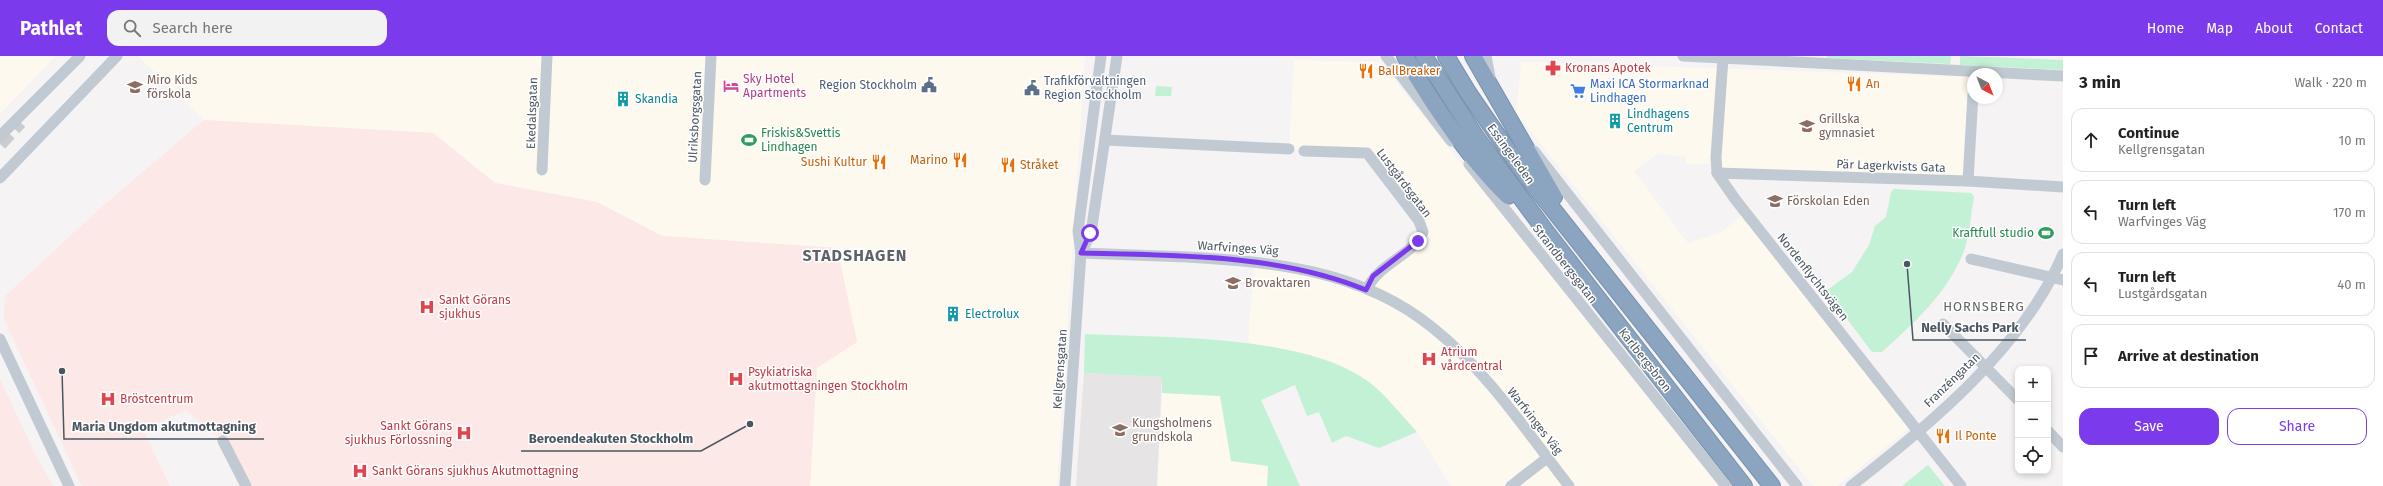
<!DOCTYPE html>
<html lang="en">
<head>
<meta charset="utf-8">
<style>
  body { margin:0; font-family:"Fira Sans",sans-serif; background:#f2f2f2; color:#222 }
  .controls { position:absolute; right:12px; bottom:12px; display:grid; overflow:hidden; border-radius:8px; box-shadow:0 2px 6px #0003 }
  .controls button { width:36px; height:36px; display:grid; place-items:center; padding:0; border:0; border-bottom:1px solid #e0e0e0; background:#fff; color:#222; font:20px sans-serif }
  .compass { position:absolute; left:1967px; top:12px; width:36px; height:36px; border-radius:50%; background:#fff; box-shadow:0 2px 6px #0003; rotate:138deg }
  .stop { position:absolute; width:12px; height:12px; margin:-9px; border:3px solid #7c3aed; border-radius:50%; background:#fff }
  .stop.end { background:#7c3aed; border-color:#fff; box-shadow:0 1px 4px #0008 }
  .list { margin:0; padding:0; list-style:none }
  h2 { display:flex; justify-content:space-between; align-items:center; height:52px; margin:0; padding:0 16px; font-size:17px }
  h2 small { font-size:13px; font-weight:400; color:#767676 }
  .list li { display:grid; grid-template-columns:26px 1fr auto; gap:12px; align-items:center; box-sizing:border-box; height:64px; margin:0 8px 8px; padding:0 8px; border:1px solid #e0e0e0; border-radius:12px }
  .list b { display:block; font-size:15px; white-space:nowrap }
  .list p { margin:0; font-size:13px; white-space:nowrap; color:#767676 }
  .list em { font-size:13px; font-style:normal; color:#767676 }
  .actions { display:flex; gap:8px; padding:12px 16px }
  .actions a { flex:1; padding:9px 0; border:1px solid #7c3aed; border-radius:12px; text-align:center; font-size:14px; color:#7c3aed }
  .actions .main { background:#7c3aed; color:#fff }
  .icon { flex:none; width:22px; height:22px; fill:none; stroke:currentColor; stroke-width:2; stroke-linecap:round; stroke-linejoin:round }
  .map { position:relative; flex:none; width:2063px; height:430px; overflow:hidden }
  header { display:flex; align-items:center; gap:24px; box-sizing:border-box; height:56px; padding:0 20px; background:#7c3aed; color:#fff }
  header strong { font-size:19px }
  nav { display:flex; gap:22px; margin-inline-start:auto; font-size:14px }
  .search { width:280px; height:36px; background:#f2f2f2; display:flex; align-items:center; gap:10px; box-sizing:border-box; padding:0 14px; border-radius:12px; color:#767676; font-size:15px }
  main { display:flex }
  aside { flex:1; background:#fff }
  .map>svg:first-child { display:block }
</style>
</head>
<body>
<header>
<strong>Pathlet</strong>
<div class="search"><svg class="icon" aria-label="search" viewBox="0 0 24 24"><circle cx="10" cy="10" r="6"/><path d="M15 15l6 6"/></svg>Search here</div>
<nav><a>Home</a><a>Map</a><a>About</a><a>Contact</a></nav>
</header>
<main>
<div class="map">
<svg width="2063" height="430" viewBox="0 0 2063 430">
  <rect width="100%" height="100%" fill="#f5f3f3"/>
  <g fill="#fdf9ef">
    <path d="M 0,0 L 56,0 L 0,58 Z"/>
    <path d="M 138,0 L 1085,0 L 1057,430 L 810,430 L 817,312 L 857,285 L 837,192 L 662,180 L 597,146 L 495,127 L 433,77 L 204,64 Z"/>
    <path d="M 1294,4 L 1380,6 L 1719,430 L 1451,430 L 1417,376 L 1369,326 L 1248,286 L 1254,205 L 1358,230 L 1422,173 L 1362,98 L 1289,93 Z"/>
    <path d="M 1521,6 L 1973,21 L 1967,125 L 1721,116 L 1715,107 L 1686,109 L 1686,101 L 1657,98 L 1634,115 L 1688,187 L 1720,177 L 1749,154 L 1912,365 L 1905,376 L 1837,430 L 1813,430 L 1516,57 Z"/>
    <path d="M 1162,337 L 1220,340 L 1231,405 L 1269,410 L 1267,430 L 1157,430 Z"/>
  </g>
  <path fill="#e6e4e5" d="M 1084,317 L 1162,321 L 1157,430 L 1076,430 Z"/>
  <g fill="#fce8e6">
    <path d="M 204,64 L 433,77 L 495,127 L 597,146 L 662,180 L 837,192 L 857,286 L 817,312 L 810,430 L 245,430 L 222,385 L 186,354 L 143,374 L 170,430 L 82,430 L 4,263 L 5,240 L 103,150 Z"/>
    <path d="M 0,323 L 33,394 L 53,430 L 0,430 Z"/>
  </g>
  <g fill="#c3f1d5">
    <path d="M 1827,0 L 1951,0 L 1950,8 L 1827,2 Z"/>
    <path d="M 1960,0 L 2063,4 L 2063,14 L 1960,9 Z"/>
    <path d="M 1156,30 L 1172,31 L 1171,40 L 1155,40 Z"/>
    <path d="M 1894,133 L 1971,137 L 1974,141 C 1971,157 1970,176 1965,192 C 1950,235 1914,267 1882,296 L 1872,296 L 1826,235 L 1852,216 L 1869,189 L 1875,170 L 1886,161 L 1891,136 Z"/>
    <path d="M 1085,278 C 1164,282 1305,278 1369,326 C 1386,339 1402,360 1417,376 L 1379,392 L 1346,380 L 1332,387 L 1319,356 L 1307,360 L 1295,329 L 1261,344 L 1300,430 L 1267,430 L 1268,410 L 1231,405 L 1220,340 L 1162,337 L 1162,321 L 1084,317 Z"/>
    <path d="M 1928,409 L 1945,430 L 1902,430 Z"/>
  </g>
  <g fill="none" stroke-linecap="round" stroke-linejoin="round">
    <path stroke="#caccce" stroke-width="14" stroke-dasharray="14 7" stroke-linecap="butt" d="M 0,88 L 20,66"/>
    <defs>
      <g id="highway">
        <path d="M 1405,0 C 1433,49 1467,100 1508,140"/>
        <path d="M 1424,0 L 1476,81 L 1547,177 L 1744,430"/>
        <path d="M 1446,0 L 1469,38 L 1521,113 L 1772,430"/>
        <path d="M 1473,0 L 1554,141"/>
      </g>
    </defs>
    <use href="#highway" stroke="#7690ad" stroke-width="18"/>
    <g stroke="#c1cad2" stroke-width="11">
      <path d="M 1386,0 L 1451,85"/>
      <path d="M 1486,0 L 1490,21"/>
      <path d="M 1683,0 L 2063,20"/>
      <path d="M 1723,2 L 1716,101 L 1717,117 L 1735,143 L 1961,430"/>
      <path d="M 0,80 L 80,0"/>
      <path d="M 1105,84 L 1289,93"/>
      <path d="M 1304,95 L 1367,97 L 1419,165 L 1423,176 C 1411,201 1379,207 1367,233"/>
      <path d="M 1534,95 L 1797,430"/>
      <path d="M 1469,108 L 1726,430"/>
      <path d="M 542,114 L 547,0"/>
      <path d="M 1717,117 L 1968,125 L 2063,131"/>
      <path d="M 0,122 L 117,0"/>
      <path d="M 705,124 L 711,0"/>
      <path d="M 1968,125 L 1973,38"/>
      <path d="M 1081,197 C 1116,198 1152,200 1187,201 C 1274,206 1362,214 1433,272 C 1487,315 1527,376 1569,430"/>
      <path d="M 1081,197 L 1091,177 L 1117,0"/>
      <path d="M 1971,203 L 2063,224"/>
      <path d="M 1943,268 L 2018,344"/>
      <path d="M 0,283 L 69,430"/>
      <path d="M 2048,375 L 2063,391"/>
      <path d="M 223,385 L 246,430"/>
      <path d="M 1065,430 L 1081,197 L 1078,175 L 1101,0"/>
      <path d="M 1511,430 L 1547,402"/>
      <path d="M 1851,430 C 1930,369 2023,292 2063,198"/>
    </g>
    <use href="#highway" stroke="#8ba5c1" stroke-width="16"/>
  </g>
  <g fill="none" stroke-linecap="round" stroke-linejoin="round">
    <path stroke="#7c3aed" stroke-width="5" d="M 1090,177 L 1081,197 C 1175,199 1279,198 1366,234 L 1373,220 L 1418,185"/>
  </g>
  <defs>
    <symbol id="pharmacy-bare" viewBox="-9 -9 18 18"><path d="M-2-6h4v4h4v4h-4v4h-4v-4h-4v-4h4Z" fill="#e0444e" stroke="#fff" stroke-width="2.5" paint-order="stroke"/></symbol>
    <symbol id="restaurant-bare" viewBox="-9 -9 18 18"><path d="M-5-6h1v4h1v-4h1v4h1v-4h1v5L-1.5 .5V6h-2V.5L-5-1ZM5-6V6H3V1.5H1.5Q1.5-4 5-6Z" fill="#e8710a" stroke="#fff" stroke-width="2.5" paint-order="stroke"/></symbol>
    <symbol id="civic-bare" viewBox="-9 -9 18 18"><path d="M-.6-6.5H3V-4.5H.6V-3L4-1V1h2V6H-6V1h2V-1L-.6-3ZM-1.2 2.5V6h2.4V2.5Z" fill="#5c6f8a" stroke="#fff" stroke-width="2.5" paint-order="stroke"/></symbol>
    <symbol id="hotel-bare" viewBox="-9 -9 18 18"><path d="M-6-4.5h1.5V1H6V5H4.5V3h-9V5H-6ZM-4 0a1.8 1.8 0 1 1 3.6 0ZM.5 0V-2.5h3Q6-2.5 6 0Z" fill="#d1479c" stroke="#fff" stroke-width="2.5" paint-order="stroke"/></symbol>
    <symbol id="school-bare" viewBox="-9 -9 18 18"><path d="M0-5L7-2L0 1L-7-2ZM-4 1L0 2.5L4 1V4Q0 6-4 4Z" fill="#8d6e63" stroke="#fff" stroke-width="2.5" paint-order="stroke"/></symbol>
    <symbol id="supermarket-bare" viewBox="-9 -9 18 18"><path d="M-6-5.5h2.5l.6 2H6L4.5 2H-2.5L-4.4-4H-6ZM-1.5 3.2a1.3 1.3 0 1 0 .1 0ZM3 3.2a1.3 1.3 0 1 0 .1 0Z" fill="#3f7fe0" stroke="#fff" stroke-width="2.5" paint-order="stroke"/></symbol>
    <symbol id="building-bare" viewBox="-9 -9 18 18"><path d="M-4-6H4V6H1V3H-1V6H-4ZM-2.5-4.3h1.7v1.8h-1.7ZM.8-4.3h1.7v1.8H.8ZM-2.5-1h1.7V.8h-1.7ZM.8-1h1.7V.8H.8Z" fill="#0f9aa8" stroke="#fff" stroke-width="2.5" paint-order="stroke"/></symbol>
    <symbol id="stadium-bare" viewBox="-9 -9 18 18"><path d="M0-5a6.5 5 0 1 0 0 10a6.5 5 0 1 0 0-10ZM-3.5-1.8h7v3.6h-7Z" fill="#2e9e5b" stroke="#fff" stroke-width="2.5" paint-order="stroke"/></symbol>
    <symbol id="hospital-bare" viewBox="-9 -9 18 18"><path d="M-5-5h3v3.5h4V-5h3V5h-3V1.5h-4V5h-3Z" fill="#e0444e" stroke="#fff" stroke-width="2.5" paint-order="stroke"/></symbol>
  </defs>
  <g fill-rule="evenodd">
    <use href="#pharmacy-bare" x="1542" y="1" width="22" height="22"/>
    <use href="#restaurant-bare" x="1355" y="4" width="22" height="22"/>
    <use href="#restaurant-bare" x="1843" y="17" width="22" height="22"/>
    <use href="#civic-bare" x="918" y="18" width="22" height="22"/>
    <use href="#hotel-bare" x="720" y="19" width="22" height="22"/>
    <use href="#school-bare" x="124" y="20" width="22" height="22"/>
    <use href="#civic-bare" x="1021" y="21" width="22" height="22"/>
    <use href="#supermarket-bare" x="1567" y="24" width="22" height="22"/>
    <use href="#building-bare" x="612" y="32" width="22" height="22"/>
    <use href="#building-bare" x="1604" y="54" width="22" height="22"/>
    <use href="#school-bare" x="1796" y="59" width="22" height="22"/>
    <use href="#stadium-bare" x="738" y="73" width="22" height="22"/>
    <use href="#restaurant-bare" x="949" y="93" width="22" height="22"/>
    <use href="#restaurant-bare" x="868" y="95" width="22" height="22"/>
    <use href="#restaurant-bare" x="997" y="98" width="22" height="22"/>
    <use href="#school-bare" x="1764" y="134" width="22" height="22"/>
    <use href="#stadium-bare" x="2035" y="166" width="22" height="22"/>
    <use href="#school-bare" x="1222" y="216" width="22" height="22"/>
    <use href="#hospital-bare" x="416" y="240" width="22" height="22"/>
    <use href="#building-bare" x="942" y="247" width="22" height="22"/>
    <use href="#hospital-bare" x="1418" y="292" width="22" height="22"/>
    <use href="#hospital-bare" x="725" y="312" width="22" height="22"/>
    <use href="#hospital-bare" x="97" y="332" width="22" height="22"/>
    <use href="#school-bare" x="1109" y="363" width="22" height="22"/>
    <use href="#hospital-bare" x="453" y="366" width="22" height="22"/>
    <use href="#restaurant-bare" x="1932" y="369" width="22" height="22"/>
    <use href="#hospital-bare" x="349" y="404" width="22" height="22"/>
  </g>
  <g text-anchor="middle" dominant-baseline="central" stroke-width="3" stroke-linejoin="round" paint-order="stroke">
    <g font-size="12" fill="#be3a42" stroke="#fff" text-anchor="start">
      <text x="1565" y="12">Kronans Apotek</text>
      <text x="439" y="244">Sankt Görans<tspan x="439" dy="14">sjukhus</tspan></text>
      <text x="1441" y="296">Atrium<tspan x="1441" dy="14">vårdcentral</tspan></text>
      <text x="748" y="316">Psykiatriska<tspan x="748" dy="14">akutmottagningen Stockholm</tspan></text>
      <text x="120" y="343">Bröstcentrum</text>
      <text x="452" y="370" text-anchor="end">Sankt Görans<tspan x="452" dy="14">sjukhus Förlossning</tspan></text>
      <text x="372" y="415">Sankt Görans sjukhus Akutmottagning</text>
    </g>
    <g font-size="12" fill="#c56008" stroke="#fff" text-anchor="start">
      <text x="1378" y="15">BallBreaker</text>
      <text x="1866" y="28">An</text>
      <text x="948" y="104" text-anchor="end">Marino</text>
      <text x="867" y="106" text-anchor="end">Sushi Kultur</text>
      <text x="1020" y="109">Stråket</text>
      <text x="1955" y="380">Il Ponte</text>
    </g>
    <g font-size="12" fill="#b23c85" stroke="#fff" text-anchor="start">
      <text x="743" y="23">Sky Hotel<tspan x="743" dy="14">Apartments</tspan></text>
    </g>
    <g font-size="12" fill="#785e54" stroke="#fff" text-anchor="start">
      <text x="147" y="24">Miro Kids<tspan x="147" dy="14">förskola</tspan></text>
      <text x="1819" y="63">Grillska<tspan x="1819" dy="14">gymnasiet</tspan></text>
      <text x="1787" y="145">Förskolan Eden</text>
      <text x="1245" y="227">Brovaktaren</text>
      <text x="1132" y="367">Kungsholmens<tspan x="1132" dy="14">grundskola</tspan></text>
    </g>
    <g font-size="12" fill="#4e5e75" stroke="#fff" text-anchor="start">
      <text x="1044" y="25">Trafikförvaltningen<tspan x="1044" dy="14">Region Stockholm</tspan></text>
      <text x="917" y="29" text-anchor="end">Region Stockholm</text>
    </g>
    <g font-size="12" fill="#366cbe" stroke="#fff" text-anchor="start">
      <text x="1590" y="28">Maxi ICA Stormarknad<tspan x="1590" dy="14">Lindhagen</tspan></text>
    </g>
    <g font-size="12" fill="#0d838f" stroke="#fff" text-anchor="start">
      <text x="635" y="43">Skandia</text>
      <text x="1627" y="58">Lindhagens<tspan x="1627" dy="14">Centrum</tspan></text>
      <text x="965" y="258">Electrolux</text>
    </g>
    <g font-size="12" fill="#4a5661" stroke="#fff">
      <text transform="translate(532 57) rotate(-88)">Ekedalsgatan</text>
      <text transform="translate(695 61) rotate(-87)">Ulriksborgsgatan</text>
      <text transform="translate(1511 98) rotate(54)">Essingeleden</text>
      <text transform="translate(1891 110) rotate(2)">Pär Lagerkvists Gata</text>
      <text transform="translate(1404 127) rotate(53)">Lustgårdsgatan</text>
      <text transform="translate(1238 192) rotate(4)">Warfvinges Väg</text>
      <text transform="translate(1565 208) rotate(52)">Strandbergsgatan</text>
      <text transform="translate(1813 221) rotate(52)">Nordenflychtsvägen</text>
      <text transform="translate(1645 304) rotate(52)">Karlbergsbron</text>
      <text transform="translate(1060 313) rotate(-86)">Kellgrensgatan</text>
      <text transform="translate(1952 324) rotate(-44)">Franzéngatan</text>
      <text transform="translate(1535 365) rotate(52)">Warfvinges Väg</text>
    </g>
    <g font-size="12" fill="#27864d" stroke="#fff" text-anchor="start">
      <text x="761" y="77">Friskis&amp;Svettis<tspan x="761" dy="14">Lindhagen</tspan></text>
      <text x="2034" y="177" text-anchor="end">Kraftfull studio</text>
    </g>
    <g font-size="13" letter-spacing="1" fill="#5f6368" stroke="#fff">
      <text x="1984" y="250">HORNSBERG</text>
    </g>
    <g font-size="16" font-weight="bold" letter-spacing="1" fill="#5f6368" stroke="#fff">
      <text x="855" y="199">STADSHAGEN</text>
    </g>
  </g>
  <path fill="none" stroke="#4a5661" stroke-width="1.5" d="M1907 208L1913 284H2026M62 315L64 383H264M750 368L701 395H521"/>
  <g fill="#4a5661" stroke="#fff" stroke-width="1.5">
    <circle cx="1907" cy="208" r="4"/>
    <circle cx="62" cy="315" r="4"/>
    <circle cx="750" cy="368" r="4"/>
  </g>
  <g font-size="13" text-anchor="middle" font-weight="bold" fill="#4a5661" stroke="#fff" stroke-width="3" stroke-linejoin="round" paint-order="stroke">
    <text x="1970" y="276">Nelly Sachs Park</text>
    <text x="164" y="375">Maria Ungdom akutmottagning</text>
    <text x="611" y="387">Beroendeakuten Stockholm</text>
  </g>
</svg>
<div class="controls">
<button>+</button>
<button>−</button>
<button><svg class="icon" aria-label="locate" viewBox="0 0 24 24"><circle cx="12" cy="12" r="6"/><path d="M12 2v4M12 18v4M2 12h4M18 12h4"/></svg></button>
</div>
<svg class="compass" viewBox="-18 -18 36 36"><path d="M0-13l5 13h-10z" fill="#e53935"/><path d="M0 13l5-13h-10z" fill="#767676"/></svg>
<div class="stop" style="left:1090px;top:177px"></div>
<div class="stop end" style="left:1418px;top:185px"></div>
</div>
<aside>
<h2>3 min<small>Walk · 220 m</small></h2>
<ul class="list">
<li><svg class="icon" aria-label="ahead" viewBox="0 0 24 24"><path d="M12 20V5M6 11l6-6 6 6"/></svg><div><b>Continue</b><p>Kellgrensgatan</p></div><em>10 m</em></li>
<li><svg class="icon" aria-label="left" viewBox="0 0 24 24"><path d="M17 20v-9H6M10 6l-5 5 5 5"/></svg><div><b>Turn left</b><p>Warfvinges Väg</p></div><em>170 m</em></li>
<li><svg class="icon" aria-label="left" viewBox="0 0 24 24"><path d="M17 20v-9H6M10 6l-5 5 5 5"/></svg><div><b>Turn left</b><p>Lustgårdsgatan</p></div><em>40 m</em></li>
<li><svg class="icon" aria-label="arrive" viewBox="0 0 24 24"><path d="M6 21V4h12l-3 4 3 4H6"/></svg><div><b>Arrive at destination</b></div></li>
</ul>
<div class="actions"><a class="main">Save</a><a>Share</a></div>
</aside>
</main>
</body>
</html>
